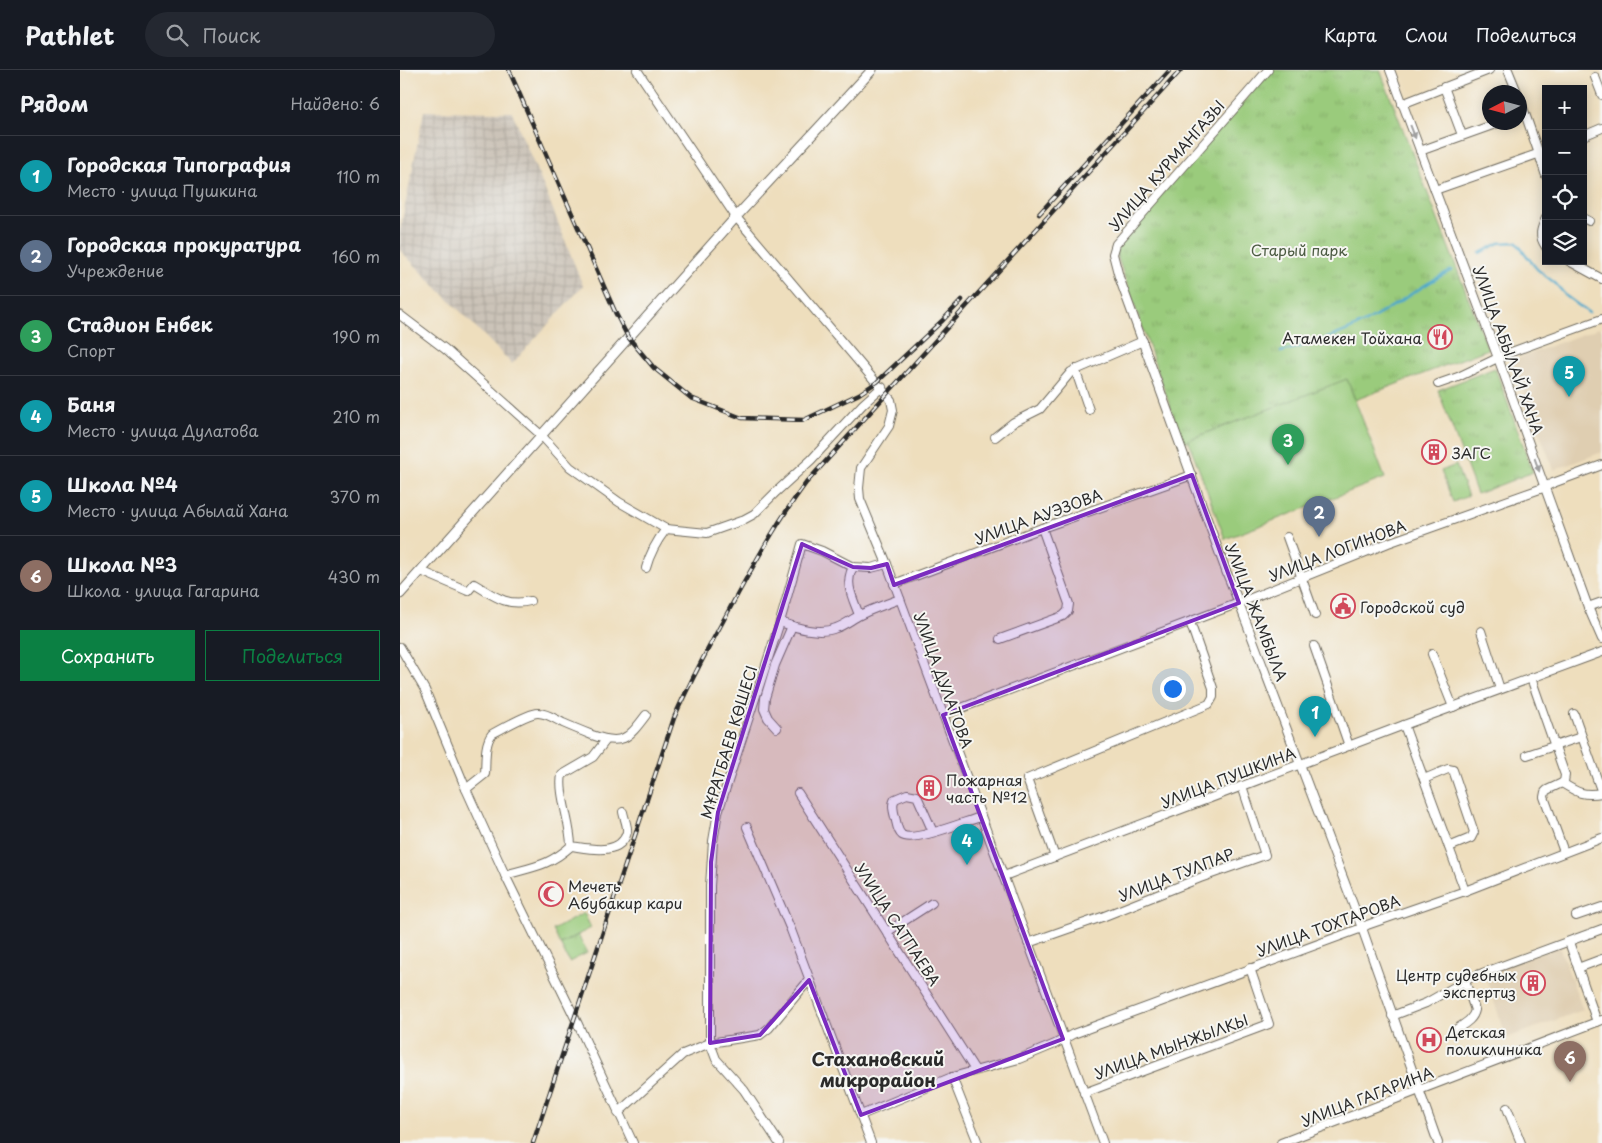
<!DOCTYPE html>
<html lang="ru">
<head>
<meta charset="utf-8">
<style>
  body { margin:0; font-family:"Playpen Sans",sans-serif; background:#242831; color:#f1f3f6 }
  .controls { position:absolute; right:15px; top:15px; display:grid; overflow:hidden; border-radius:0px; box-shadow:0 2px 12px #0003 }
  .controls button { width:45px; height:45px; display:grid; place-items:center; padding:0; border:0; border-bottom:1px solid #363941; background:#171b24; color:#f1f3f6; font:25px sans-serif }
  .compass { position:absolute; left:1082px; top:15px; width:45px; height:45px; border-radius:50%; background:#171b24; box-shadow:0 2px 12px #0003; rotate:264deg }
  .you { position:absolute; left:772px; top:618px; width:18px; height:18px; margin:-12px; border:4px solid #fff; border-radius:50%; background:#1a73e8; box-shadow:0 0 0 8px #1a73e833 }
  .badge { display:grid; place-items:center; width:32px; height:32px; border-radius:50%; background:#0b8043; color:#fff; font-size:16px; font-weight:700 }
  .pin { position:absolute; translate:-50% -41px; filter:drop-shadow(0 1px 2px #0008) }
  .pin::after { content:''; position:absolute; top:26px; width:18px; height:15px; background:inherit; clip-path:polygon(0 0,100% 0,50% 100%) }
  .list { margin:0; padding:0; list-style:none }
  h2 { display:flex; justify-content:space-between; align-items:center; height:65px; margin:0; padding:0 20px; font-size:21px }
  h2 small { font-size:16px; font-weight:400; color:#9ea1a6 }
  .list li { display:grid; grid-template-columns:32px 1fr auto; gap:15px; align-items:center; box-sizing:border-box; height:80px; padding:0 20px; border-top:1px solid #363941 }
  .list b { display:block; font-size:19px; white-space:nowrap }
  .list p { margin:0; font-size:16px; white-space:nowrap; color:#9ea1a6 }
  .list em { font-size:16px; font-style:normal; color:#9ea1a6 }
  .actions { display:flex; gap:10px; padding:15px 20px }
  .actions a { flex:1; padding:11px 0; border:1px solid #0b8043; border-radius:0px; text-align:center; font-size:18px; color:#0b8043 }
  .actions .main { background:#0b8043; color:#fff }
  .icon { flex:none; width:28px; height:28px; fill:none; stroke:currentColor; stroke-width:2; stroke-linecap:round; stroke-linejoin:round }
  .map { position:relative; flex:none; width:1202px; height:1073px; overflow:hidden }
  header { display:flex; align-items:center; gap:30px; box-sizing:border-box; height:70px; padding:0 25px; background:#171b24; border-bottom:1px solid #363941 }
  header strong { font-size:24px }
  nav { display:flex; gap:28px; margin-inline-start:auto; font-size:18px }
  .search { width:350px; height:45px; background:#242831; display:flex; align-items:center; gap:12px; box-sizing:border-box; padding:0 18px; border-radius:28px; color:#9ea1a6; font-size:19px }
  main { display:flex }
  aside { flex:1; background:#171b24 }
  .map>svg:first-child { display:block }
</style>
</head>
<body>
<header>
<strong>Pathlet</strong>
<div class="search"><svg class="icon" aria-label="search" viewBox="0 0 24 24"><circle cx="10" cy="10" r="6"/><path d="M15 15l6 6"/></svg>Поиск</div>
<nav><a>Карта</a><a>Слои</a><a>Поделиться</a></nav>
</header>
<main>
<aside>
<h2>Рядом<small>Найдено: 6</small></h2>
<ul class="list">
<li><span class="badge" style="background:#0f9aa8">1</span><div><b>Городская Типография</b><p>Место · улица Пушкина</p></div><em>110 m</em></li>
<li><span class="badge" style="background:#5c6f8a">2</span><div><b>Городская прокуратура</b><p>Учреждение</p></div><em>160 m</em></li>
<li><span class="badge" style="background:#2e9e5b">3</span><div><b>Стадион Енбек</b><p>Спорт</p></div><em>190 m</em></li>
<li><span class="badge" style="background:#0f9aa8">4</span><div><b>Баня</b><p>Место · улица Дулатова</p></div><em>210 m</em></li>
<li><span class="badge" style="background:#0f9aa8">5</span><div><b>Школа №4</b><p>Место · улица Абылай Хана</p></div><em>370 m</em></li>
<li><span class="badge" style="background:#8d6e63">6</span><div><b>Школа №3</b><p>Школа · улица Гагарина</p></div><em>430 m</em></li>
</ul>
<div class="actions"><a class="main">Сохранить</a><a>Поделиться</a></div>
</aside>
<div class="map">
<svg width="1202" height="1073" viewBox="0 0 1202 1073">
  <defs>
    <pattern id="industrial-grid" width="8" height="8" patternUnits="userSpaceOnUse" patternTransform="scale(1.25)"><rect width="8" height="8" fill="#cbc3b8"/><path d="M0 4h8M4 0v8" fill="none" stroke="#aea89e"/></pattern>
    <pattern id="park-tufts" width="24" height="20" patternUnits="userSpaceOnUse" patternTransform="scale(1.25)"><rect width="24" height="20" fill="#9acb7b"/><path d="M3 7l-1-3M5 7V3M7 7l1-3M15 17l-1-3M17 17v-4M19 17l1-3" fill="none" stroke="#85ae6a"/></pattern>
  </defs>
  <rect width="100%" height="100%" fill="#f6f6f2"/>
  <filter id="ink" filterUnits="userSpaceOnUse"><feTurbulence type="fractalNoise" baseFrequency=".02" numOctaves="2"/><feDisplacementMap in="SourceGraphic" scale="10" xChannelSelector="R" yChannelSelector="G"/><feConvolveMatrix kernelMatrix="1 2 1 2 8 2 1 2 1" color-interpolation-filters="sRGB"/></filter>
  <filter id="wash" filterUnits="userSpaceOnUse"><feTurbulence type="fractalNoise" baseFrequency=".0096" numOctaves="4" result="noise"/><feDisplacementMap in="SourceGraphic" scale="20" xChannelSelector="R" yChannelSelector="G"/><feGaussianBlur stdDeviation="1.12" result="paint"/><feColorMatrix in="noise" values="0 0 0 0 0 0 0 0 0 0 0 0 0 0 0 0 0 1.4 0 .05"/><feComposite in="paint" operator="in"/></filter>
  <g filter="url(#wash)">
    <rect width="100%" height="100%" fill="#eedebd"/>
    <g fill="#dfceb1">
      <path d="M 1199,258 L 1202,260 L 1202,382 L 1154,400 L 1111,291 Z"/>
      <path d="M 1159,876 L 1183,940 L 1107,968 L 1084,904 Z"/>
    </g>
    <path fill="url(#industrial-grid)" d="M 24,41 L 112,42 L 148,127 L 183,216 L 112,294 L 0,180 L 0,161 Z"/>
    <g fill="url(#park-tufts)" stroke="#627b53">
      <path d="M 872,0 L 980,0 L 1088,279 L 955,330 L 947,310 L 788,370 L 783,373 L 715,180 L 775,108 Z"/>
      <path d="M 1095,298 L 1133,402 L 1077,424 L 1038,320 Z"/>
      <path d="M 1056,395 L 1068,426 L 1053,432 L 1041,401 Z"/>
      <path d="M 178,865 L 187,883 L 169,892 L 160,874 Z"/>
    </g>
    <g fill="#9acb7b" stroke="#627b53">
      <path d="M 947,309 L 985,408 L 825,469 L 788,370 Z"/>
      <path d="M 184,843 L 191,858 L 160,874 L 153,860 Z"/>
    </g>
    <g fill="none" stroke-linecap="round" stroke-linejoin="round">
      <g stroke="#4ca8ca" stroke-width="2.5">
        <path d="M 1080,183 L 1099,173 L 1116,172 L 1137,199 L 1156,214 L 1166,226 L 1189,243"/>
        <path d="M 881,282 C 912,274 942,265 971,249 C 999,234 1023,214 1052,200"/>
      </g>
    </g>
  </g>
  <g filter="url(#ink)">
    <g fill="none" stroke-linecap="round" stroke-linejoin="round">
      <defs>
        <g id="minor">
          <path d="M 237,0 L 336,147 L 491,330 L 493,340 L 489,356 L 461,398 L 459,418 L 460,429 L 487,494 L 703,1073"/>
          <path d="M 868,0 L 716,174 L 713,184 L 719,207 L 826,501 L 839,533 L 962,858 L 1038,1073"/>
          <path d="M 990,0 L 1098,288 L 1188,537 L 1202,569"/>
          <path d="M 1108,0 L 1117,22"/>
          <path d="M 1195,7 L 1202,25"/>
          <path d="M 1044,17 L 1062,65"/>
          <path d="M 1120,29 L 1139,84 L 1146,106"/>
          <path d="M 1002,34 L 1089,0"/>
          <path d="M 1183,66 L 1202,58"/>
          <path d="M 1020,81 L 1101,52"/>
          <path d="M 1035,120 L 1146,81"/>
          <path d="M 1146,148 C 1141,159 1138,166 1146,177"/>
          <path d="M 1183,148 L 1189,151"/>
          <path d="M 1169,191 L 1202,209"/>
          <path d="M 0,245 L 45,279 L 141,365 L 170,397 L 219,432 L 266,459 L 307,463 L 341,451 L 354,444 L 376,422 L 411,390 L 463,334 L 482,317"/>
          <path d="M 675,299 L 689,340"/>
          <path d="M 1038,314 L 1058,307 L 1106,284 L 1202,249"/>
          <path d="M 595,367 L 614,352 L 640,339 L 671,302 L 743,271"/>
          <path d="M 887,467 L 915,545"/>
          <path d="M 453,497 C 444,514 453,528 459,545"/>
          <path d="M 246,498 C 250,483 256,472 266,459"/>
          <path d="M 21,501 L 68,521 L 74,514 C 93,525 106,537 130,531"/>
          <path d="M 494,514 L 642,458 L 792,405"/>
          <path d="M 1188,537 L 1202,532"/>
          <path d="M 380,552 C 397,558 419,565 436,558 C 445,555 452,549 460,545 C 472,539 486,534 500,529"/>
          <path d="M 1081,561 L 1100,619"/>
          <path d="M 600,569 L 663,546 L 668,541 L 669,534 L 642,458"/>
          <path d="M 914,576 L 949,676"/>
          <path d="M 0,577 L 25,620 L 66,719 L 105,805 L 175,948 L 233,1073"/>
          <path d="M 1032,584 L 1053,637"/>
          <path d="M 1131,608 L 1165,705 L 1164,712 L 1147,720 L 1145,722 L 1144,727 L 1164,782"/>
          <path d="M 1174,644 L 1202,723"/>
          <path d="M 543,645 L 839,533 L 988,473 L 1140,419 L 1153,413 L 1202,395"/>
          <path d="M 1004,655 L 1065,821"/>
          <path d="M 377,658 L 368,648 L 364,639 L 365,628 L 375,595 L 392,556"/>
          <path d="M 1127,685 L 1181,667"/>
          <path d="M 1024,709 L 1048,699 L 1053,700 L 1074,762 L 1071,768 L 1049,777"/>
          <path d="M 1162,713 C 1178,723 1183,726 1202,723"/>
          <path d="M 66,719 L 85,704 C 86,692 84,674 92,664 C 101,659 129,643 138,643 C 147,643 155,649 163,653 C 172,657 182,661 192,665 C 222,676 228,669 246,645"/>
          <path d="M 398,723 L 575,1000"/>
          <path d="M 347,757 L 391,860 L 471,1073"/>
          <path d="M 533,762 L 517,726 L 507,724 L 495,729 C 491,735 494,743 496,751 C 497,756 498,762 502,765 C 514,773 566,751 581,747"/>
          <path d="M 171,776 C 187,778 221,787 227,762 C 228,756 224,748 223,742"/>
          <path d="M 655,787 L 627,709 L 809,634 L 813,627 L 813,618 L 790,552"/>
          <path d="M 105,805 C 132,797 149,796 171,776 C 171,754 158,723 162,705 L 193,687 L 206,670"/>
          <path d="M 604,806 L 1004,655 L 1202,582"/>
          <path d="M 1176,846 L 1202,837"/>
          <path d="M 487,862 L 532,833"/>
          <path d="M 1169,872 L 1197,952"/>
          <path d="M 628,873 L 702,847 L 800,808 L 865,785 L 842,716"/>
          <path d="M 1178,898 L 1202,889"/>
          <path d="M 992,946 L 1026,933 L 1072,907 L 1202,859"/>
          <path d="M 1055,960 C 1064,954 1073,950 1075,940 L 1065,911"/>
          <path d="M 552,1007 L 578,1073"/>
          <path d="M 684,1023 L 869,954 L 850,898"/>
          <path d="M 1107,1038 L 1121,1073"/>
          <path d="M 218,1043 L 283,984 L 310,973 L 360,965 L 369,958 L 409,910"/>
          <path d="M 461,1045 L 552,1007 L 619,989 L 655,974 L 673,964 L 962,858 L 967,855 L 1065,821 L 1202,768"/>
          <path d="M 379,1073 L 344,1020 L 316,989 L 310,973 L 310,816 L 313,771 L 318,742 L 380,552 L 402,474 L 422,481 L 453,497 L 471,498 L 487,494"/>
          <path d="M 881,1073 L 1202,950"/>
        </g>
        <path id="tertiary" d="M 0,524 L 336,147 L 472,0"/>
      </defs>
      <use href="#minor" stroke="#6f6a5e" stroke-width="10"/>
      <use href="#tertiary" stroke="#6f6a5e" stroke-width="11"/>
      <use href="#minor" stroke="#fff" stroke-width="8"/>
      <use href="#tertiary" stroke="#fff" stroke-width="9"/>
      <defs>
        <g id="rail">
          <path d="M 109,0 L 216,244 L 228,267 L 254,298 L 291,328 L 342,348 L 404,350 L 459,324 L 477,312 L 543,250 L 562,230"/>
          <path d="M 639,144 L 770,0"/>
          <path d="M 133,1073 L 274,648 C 290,611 310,575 329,540 C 353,496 376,453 406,413 L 781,0"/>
        </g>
      </defs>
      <use href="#rail" stroke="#2b2b2b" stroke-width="4.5"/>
      <use href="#rail" stroke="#f6f6f2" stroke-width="2.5" stroke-dasharray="8" stroke-linecap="butt"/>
    </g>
    <defs><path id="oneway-solid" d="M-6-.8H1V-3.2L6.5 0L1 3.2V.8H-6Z" transform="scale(1.25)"/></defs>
    <g fill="#a0a0a0">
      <use href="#oneway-solid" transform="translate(1013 62) rotate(69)"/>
      <use href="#oneway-solid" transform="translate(1137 395) rotate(70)"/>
    </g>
  </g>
  <path fill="#7b2cbf" fill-opacity="0.2" stroke="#7b2cbf" stroke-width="4" stroke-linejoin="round" d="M 792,405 L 839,533 L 543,645 L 663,969 L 461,1045 L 409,910 L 360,965 L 310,973 L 311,792 L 318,742 L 402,474 L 453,497 L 471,498 L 487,494 L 494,515 Z"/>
  <defs>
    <symbol id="restaurant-ring" viewBox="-11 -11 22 22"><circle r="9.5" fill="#f6f6f2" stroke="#d1495b" stroke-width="1.5"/><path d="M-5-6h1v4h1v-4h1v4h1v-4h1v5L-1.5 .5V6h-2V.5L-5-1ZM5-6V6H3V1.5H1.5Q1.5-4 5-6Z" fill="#d1495b"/></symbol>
    <symbol id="building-ring" viewBox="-11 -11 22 22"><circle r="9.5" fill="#f6f6f2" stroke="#d1495b" stroke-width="1.5"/><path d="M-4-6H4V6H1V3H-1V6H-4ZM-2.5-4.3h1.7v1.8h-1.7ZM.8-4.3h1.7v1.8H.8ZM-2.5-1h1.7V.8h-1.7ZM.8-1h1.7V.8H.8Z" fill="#d1495b"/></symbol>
    <symbol id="civic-ring" viewBox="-11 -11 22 22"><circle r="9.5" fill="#f6f6f2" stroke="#d1495b" stroke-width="1.5"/><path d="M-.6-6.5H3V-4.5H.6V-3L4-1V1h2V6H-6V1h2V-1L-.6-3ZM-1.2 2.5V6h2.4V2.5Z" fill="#d1495b"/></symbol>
    <symbol id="mosque-ring" viewBox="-11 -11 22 22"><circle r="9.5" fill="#f6f6f2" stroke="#d1495b" stroke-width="1.5"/><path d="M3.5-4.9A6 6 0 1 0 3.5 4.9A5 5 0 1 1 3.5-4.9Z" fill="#d1495b"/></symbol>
    <symbol id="hospital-ring" viewBox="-11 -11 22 22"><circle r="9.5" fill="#f6f6f2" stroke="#d1495b" stroke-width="1.5"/><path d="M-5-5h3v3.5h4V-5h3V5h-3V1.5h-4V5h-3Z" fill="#d1495b"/></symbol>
  </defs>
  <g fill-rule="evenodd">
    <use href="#restaurant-ring" x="1026" y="253" width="28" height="28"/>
    <use href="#building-ring" x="1020" y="368" width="28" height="28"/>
    <use href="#civic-ring" x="929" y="522" width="28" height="28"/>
    <use href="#building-ring" x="515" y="704" width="28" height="28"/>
    <use href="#mosque-ring" x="137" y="810" width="28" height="28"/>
    <use href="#building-ring" x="1119" y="899" width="28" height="28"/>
    <use href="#hospital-ring" x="1015" y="956" width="28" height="28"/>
  </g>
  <g text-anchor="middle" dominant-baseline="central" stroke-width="4" stroke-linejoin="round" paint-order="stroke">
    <g font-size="15" fill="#2b2b2b" stroke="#f6f6f2">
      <text transform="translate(766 95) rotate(-49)">УЛИЦА КУРМАНГАЗЫ</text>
      <text transform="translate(1109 280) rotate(70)">УЛИЦА АБЫЛАЙ ХАНА</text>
      <text transform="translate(638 446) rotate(-20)">УЛИЦА АУЭЗОВА</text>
      <text transform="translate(937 480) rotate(-21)">УЛИЦА ЛОГИНОВА</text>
      <text transform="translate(857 542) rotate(69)">УЛИЦА ЖАМБЫЛА</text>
      <text transform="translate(544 610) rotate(70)">УЛИЦА ДУЛАТОВА</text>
      <text transform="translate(328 672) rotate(-73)">МҰРАТБАЕВ КӨШЕСІ</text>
      <text transform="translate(828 707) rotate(-21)">УЛИЦА ПУШКИНА</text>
      <text transform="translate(776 804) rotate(-21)">УЛИЦА ТУЛПАР</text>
      <text transform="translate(498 854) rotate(57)">УЛИЦА САТПАЕВА</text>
      <text transform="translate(928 855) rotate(-20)">УЛИЦА ТОХТАРОВА</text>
      <text transform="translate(771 976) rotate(-20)">УЛИЦА МЫНЖЫЛКЫ</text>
      <text transform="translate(967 1026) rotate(-21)">УЛИЦА ГАГАРИНА</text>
    </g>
    <g font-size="15" fill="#4c5b43" stroke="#f6f6f2">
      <text x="899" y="179">Старый парк</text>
    </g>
    <g font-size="15" fill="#2b2b2b" stroke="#f6f6f2" text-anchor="start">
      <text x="1022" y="267" text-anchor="end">Атамекен Тойхана</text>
      <text x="1052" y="382">ЗАГС</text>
      <text x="960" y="536">Городской суд</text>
      <text x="546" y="709">Пожарная<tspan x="546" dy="17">часть №12</tspan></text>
      <text x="168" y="815">Мечеть<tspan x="168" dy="17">Абубакир кари</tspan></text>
      <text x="1116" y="904" text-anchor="end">Центр судебных<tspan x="1116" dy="17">экспертиз</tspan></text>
      <text x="1046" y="961">Детская<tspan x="1046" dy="17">поликлиника</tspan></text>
    </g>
    <g font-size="18" font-weight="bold" fill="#2b2b2b" stroke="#f6f6f2">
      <text x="478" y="988">Стахановский<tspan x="478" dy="21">микрорайон</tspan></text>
    </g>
  </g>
</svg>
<div class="controls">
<button>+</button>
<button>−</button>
<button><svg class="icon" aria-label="locate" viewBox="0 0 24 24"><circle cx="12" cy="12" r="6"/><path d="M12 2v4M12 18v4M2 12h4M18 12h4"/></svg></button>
<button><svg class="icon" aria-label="layers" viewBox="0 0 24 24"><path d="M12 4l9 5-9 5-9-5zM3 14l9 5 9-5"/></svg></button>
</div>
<svg class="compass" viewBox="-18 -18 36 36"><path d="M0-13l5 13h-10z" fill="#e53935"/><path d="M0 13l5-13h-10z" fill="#9ea1a6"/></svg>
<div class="you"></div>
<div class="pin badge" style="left:915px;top:667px;background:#0f9aa8">1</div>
<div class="pin badge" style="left:919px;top:467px;background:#5c6f8a">2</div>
<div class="pin badge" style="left:888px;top:395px;background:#2e9e5b">3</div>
<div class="pin badge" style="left:567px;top:795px;background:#0f9aa8">4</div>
<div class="pin badge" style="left:1169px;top:327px;background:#0f9aa8">5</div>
<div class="pin badge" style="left:1170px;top:1012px;background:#8d6e63">6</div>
</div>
</main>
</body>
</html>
